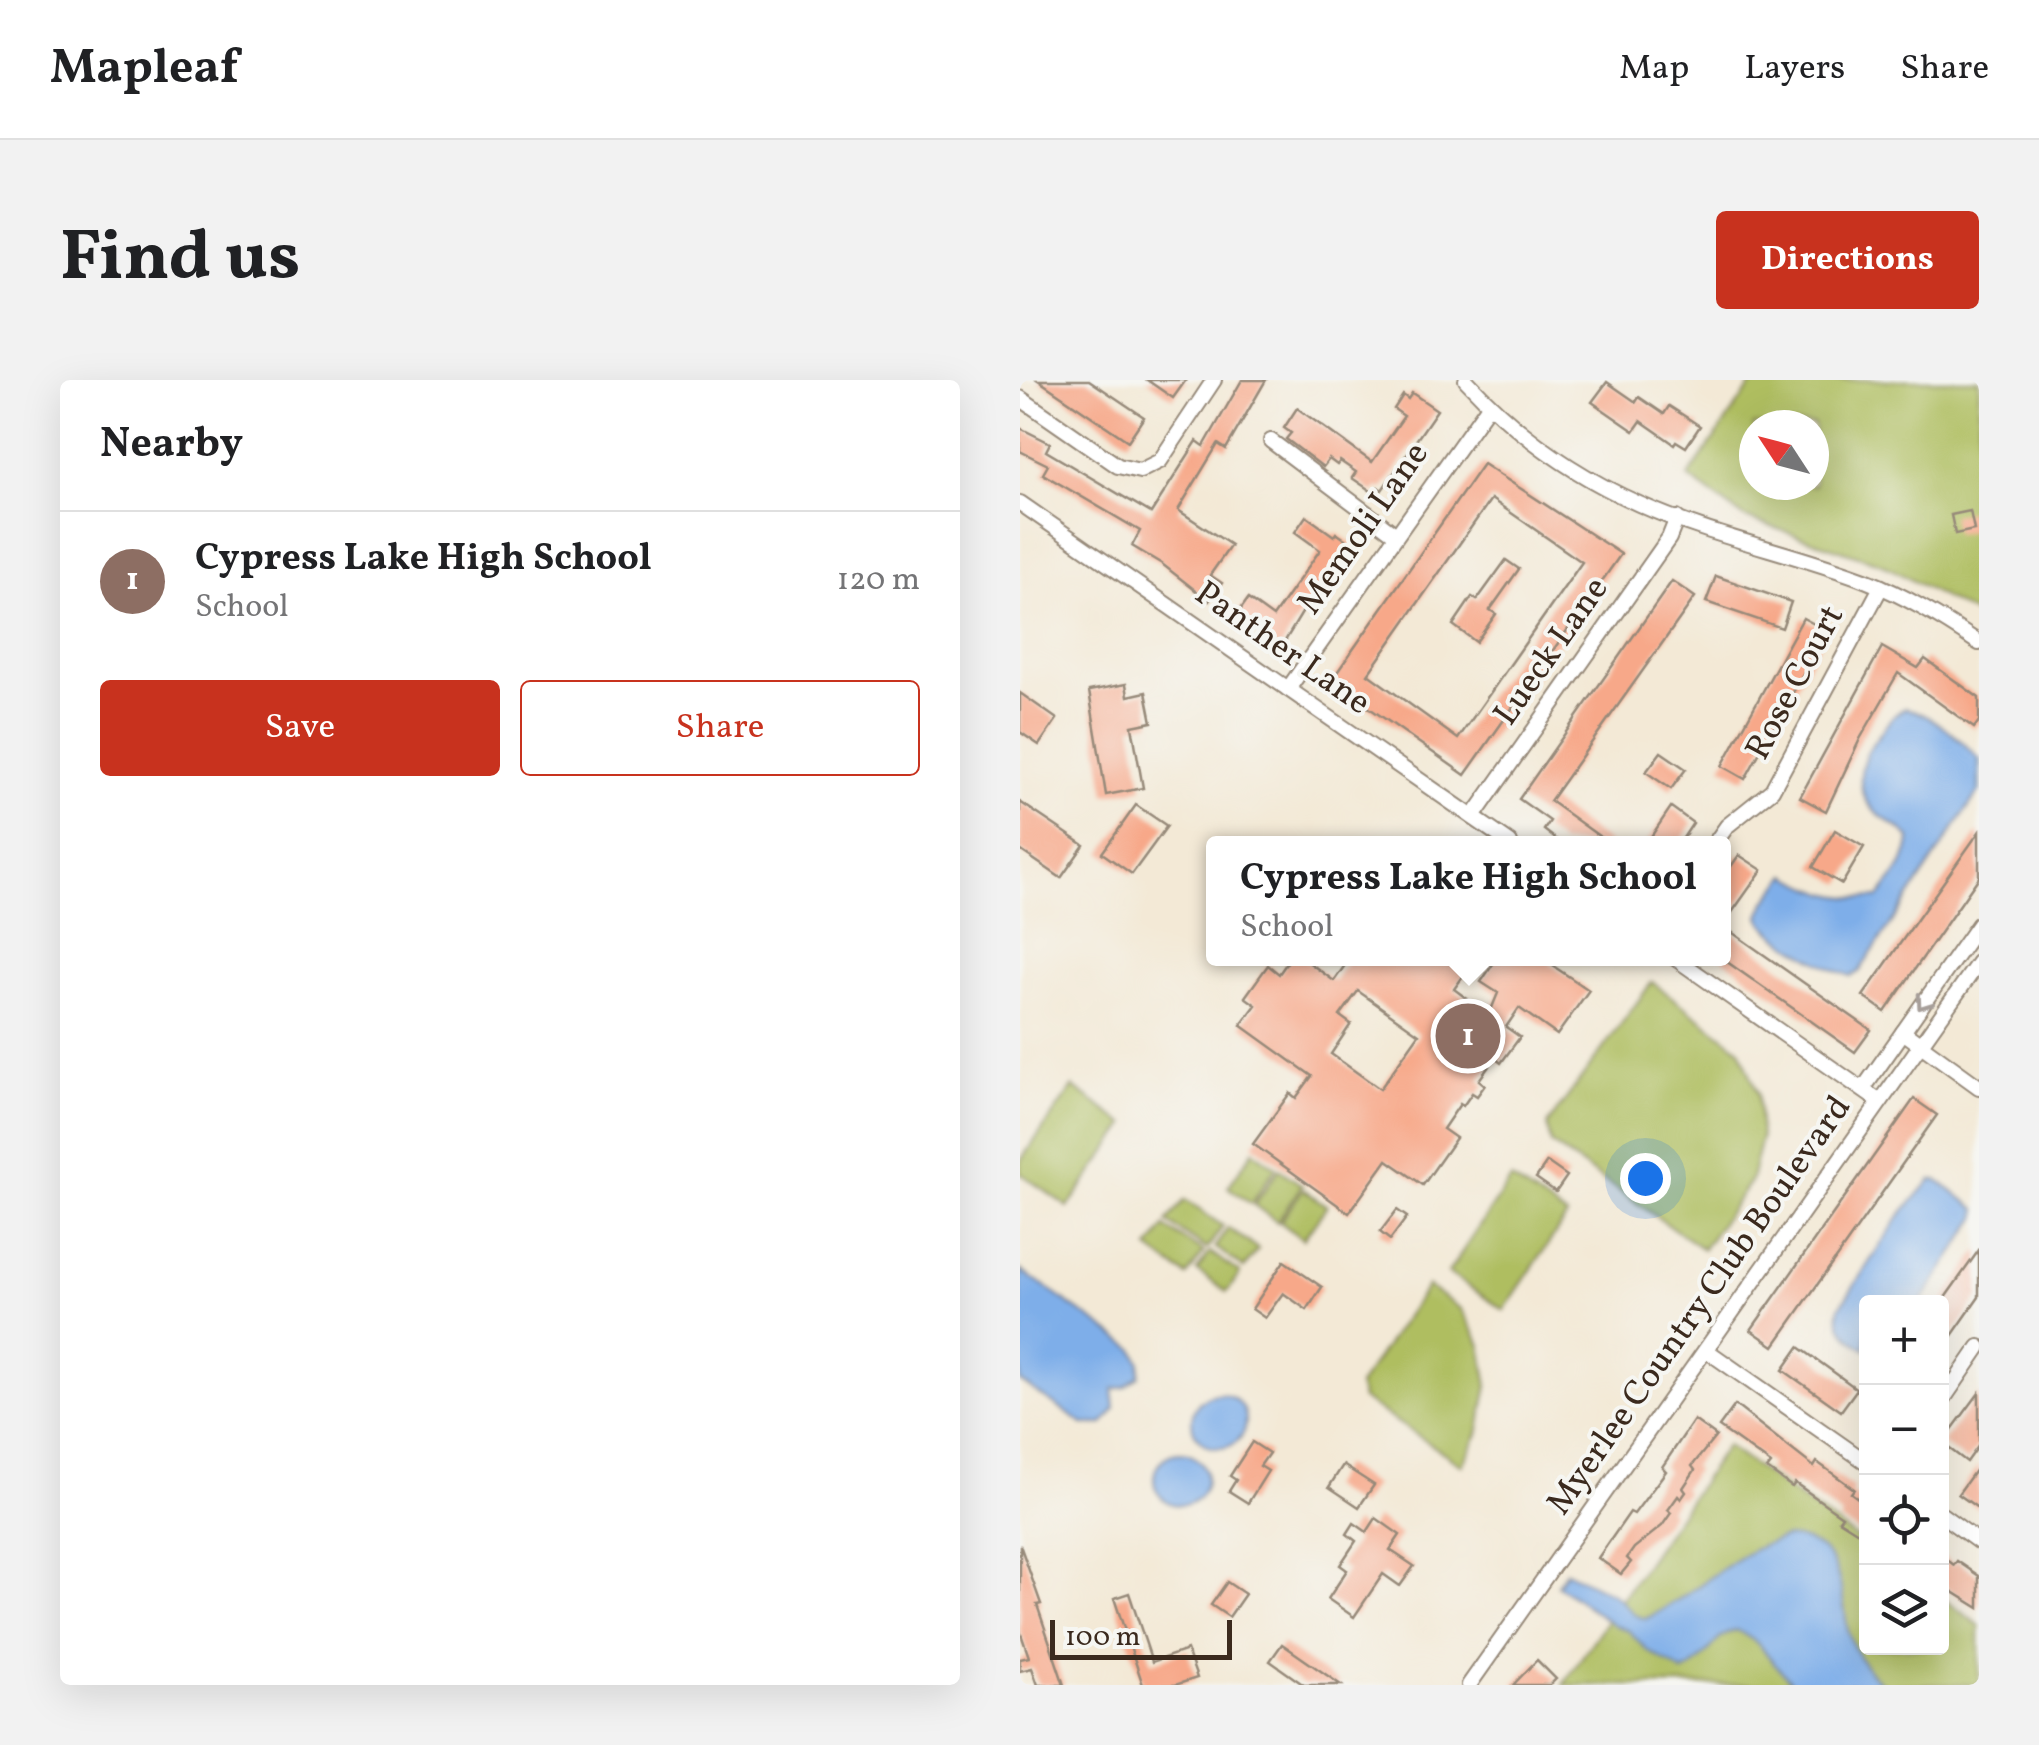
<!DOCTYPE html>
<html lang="en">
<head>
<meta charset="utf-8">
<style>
  body { margin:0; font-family:Vollkorn,serif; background:#f2f2f2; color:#202124 }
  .controls { position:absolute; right:30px; bottom:30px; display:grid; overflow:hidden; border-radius:10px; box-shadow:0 10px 40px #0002 }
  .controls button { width:90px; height:90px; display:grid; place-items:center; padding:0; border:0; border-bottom:2px solid #e0e0e0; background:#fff; color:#202124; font:50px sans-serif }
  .compass { position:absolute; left:719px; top:30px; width:90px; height:90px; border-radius:50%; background:#fff; box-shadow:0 10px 40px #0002; rotate:306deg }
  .scale { position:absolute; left:30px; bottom:25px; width:182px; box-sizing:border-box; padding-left:10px; border:5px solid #3b2a1e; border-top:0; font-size:28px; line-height:35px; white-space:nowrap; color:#3b2a1e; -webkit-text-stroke:8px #f6f6f2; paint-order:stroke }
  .you { position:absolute; left:625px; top:798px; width:35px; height:35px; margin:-25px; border:8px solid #fff; border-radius:50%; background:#1a73e8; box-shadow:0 0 0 15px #1a73e833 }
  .badge { display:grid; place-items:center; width:65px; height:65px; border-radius:50%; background:#c8321e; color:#fff; font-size:32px; font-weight:700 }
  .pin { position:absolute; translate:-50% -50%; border:5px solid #fff; box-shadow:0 2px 10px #0006 }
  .popup { position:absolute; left:186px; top:456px; width:525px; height:130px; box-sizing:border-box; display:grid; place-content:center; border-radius:10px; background:#fff; filter:drop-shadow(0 2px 8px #0005); font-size:32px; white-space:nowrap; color:#757577 }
  .popup b { font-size:38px; color:#202124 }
  .popup::after { content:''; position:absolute; left:50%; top:100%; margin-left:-20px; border:20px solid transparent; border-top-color:#fff }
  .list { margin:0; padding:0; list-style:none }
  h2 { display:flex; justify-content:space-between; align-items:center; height:130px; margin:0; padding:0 40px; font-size:42px }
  h2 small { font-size:32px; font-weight:400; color:#757577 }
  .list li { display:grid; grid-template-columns:65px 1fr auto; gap:30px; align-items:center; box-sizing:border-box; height:140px; padding:0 40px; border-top:2px solid #e0e0e0 }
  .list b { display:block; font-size:38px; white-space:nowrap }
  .list p { margin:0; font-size:32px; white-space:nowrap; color:#757577 }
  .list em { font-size:32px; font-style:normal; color:#757577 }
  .actions { display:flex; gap:20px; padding:30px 40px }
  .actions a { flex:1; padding:22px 0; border:2px solid #c8321e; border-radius:10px; text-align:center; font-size:35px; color:#c8321e }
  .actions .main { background:#c8321e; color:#fff }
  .icon { flex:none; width:55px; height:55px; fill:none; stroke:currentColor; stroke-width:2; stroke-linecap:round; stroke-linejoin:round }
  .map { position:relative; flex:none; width:959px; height:1305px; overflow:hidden; border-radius:10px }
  header { display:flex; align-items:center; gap:60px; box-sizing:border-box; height:140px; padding:0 50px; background:#fff; border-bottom:2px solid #e0e0e0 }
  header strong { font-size:48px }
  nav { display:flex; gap:55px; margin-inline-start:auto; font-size:35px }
  .intro { display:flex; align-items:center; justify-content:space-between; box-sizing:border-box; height:240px; padding:0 60px }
  h1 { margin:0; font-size:70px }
  .button { padding:25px 45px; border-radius:10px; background:#c8321e; color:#fff; font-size:35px; font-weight:700 }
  main { display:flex; gap:60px; padding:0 60px }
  aside { flex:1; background:#fff; border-radius:10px; box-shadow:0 10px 40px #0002 }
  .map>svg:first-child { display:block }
</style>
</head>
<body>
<header>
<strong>Mapleaf</strong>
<nav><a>Map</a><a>Layers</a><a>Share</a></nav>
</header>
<div class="intro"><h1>Find us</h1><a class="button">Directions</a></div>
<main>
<aside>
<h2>Nearby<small></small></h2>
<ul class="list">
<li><span class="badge" style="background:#8d6e63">1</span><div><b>Cypress Lake High School</b><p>School</p></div><em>120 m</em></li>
</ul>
<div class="actions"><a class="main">Save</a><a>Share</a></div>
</aside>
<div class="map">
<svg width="959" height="1305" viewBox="0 0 959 1305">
  <rect width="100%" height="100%" fill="#f6f6f2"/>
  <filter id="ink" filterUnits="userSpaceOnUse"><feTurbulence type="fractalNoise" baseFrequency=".01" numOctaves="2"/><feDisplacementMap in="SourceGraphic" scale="20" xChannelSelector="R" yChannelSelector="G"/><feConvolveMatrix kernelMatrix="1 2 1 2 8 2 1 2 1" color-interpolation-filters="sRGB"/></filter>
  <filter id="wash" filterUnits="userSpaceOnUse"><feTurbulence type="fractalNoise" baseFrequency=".0048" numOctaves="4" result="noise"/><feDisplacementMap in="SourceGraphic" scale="40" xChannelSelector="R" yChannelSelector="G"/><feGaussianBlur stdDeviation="2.25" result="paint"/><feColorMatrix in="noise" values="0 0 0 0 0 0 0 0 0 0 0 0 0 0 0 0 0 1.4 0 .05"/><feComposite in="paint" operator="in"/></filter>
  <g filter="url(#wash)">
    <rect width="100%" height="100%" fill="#f3e9d6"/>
    <g fill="#afbe61" stroke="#757440" stroke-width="2.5" fill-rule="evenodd">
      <path d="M 735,0 L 959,0 L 959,237 L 862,184 L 725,138 L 668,97 ZM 734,45 L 794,45 L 794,105 L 734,105 Z"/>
      <path d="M 632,602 L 720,669 L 738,713 L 741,758 L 731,800 L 683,869 L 531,764 L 527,745 Z"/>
      <path d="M 53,707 L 106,745 L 48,827 L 0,793 L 0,781 Z"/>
      <path d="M 233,771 L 256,787 L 231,824 L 208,807 Z"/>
      <path d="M 259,789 L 282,805 L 257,842 L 234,825 Z"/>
      <path d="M 491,799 L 547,836 L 484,930 L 428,893 Z"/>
      <path d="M 283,809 L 307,826 L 283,859 L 260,842 Z"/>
      <path d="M 165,820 L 203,846 L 187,869 L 147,842 Z"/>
      <path d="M 145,847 L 184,872 L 167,896 L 129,869 Z"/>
      <path d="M 208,848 L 238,869 L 224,888 L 195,867 Z"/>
      <path d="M 190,872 L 220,893 L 207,912 L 177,891 Z"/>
      <path d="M 407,906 L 441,929 L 461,965 L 468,1006 L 458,1054 L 442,1085 L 342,1019 L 338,1006 Z"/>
      <path d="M 706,1066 L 846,1165 L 846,1268 L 922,1268 L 922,1218 L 959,1245 L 959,1305 L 543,1305 Z"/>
    </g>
    <g fill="#7eaee9" stroke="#5c6c84" stroke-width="2.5">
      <path d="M 885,328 C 912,334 941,359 959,379 L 959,411 L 839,592 L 831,596 C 809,589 747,557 740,536 L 746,522 L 767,495 C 802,514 820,520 859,517 C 872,500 890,479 890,458 C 881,447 868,443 858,434 C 835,414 837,386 853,363 C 863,350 871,335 885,328 Z"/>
      <path d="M 911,800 L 917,800 L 957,829 L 957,838 L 901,922 L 846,922 L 846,970 C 832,960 814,946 820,927 L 879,837 Z"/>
      <path d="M 0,890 L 114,969 L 120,982 L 119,996 L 105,1007 L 93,1009 L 95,1029 L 83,1044 L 63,1044 L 0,1001 Z"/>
      <circle cx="199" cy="1041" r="27"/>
      <circle cx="160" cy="1099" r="26"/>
      <path d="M 767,1157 C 822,1161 820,1206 827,1245 C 831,1270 845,1289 863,1305 L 774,1305 L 736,1262 L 717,1250 C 694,1254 686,1283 663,1292 L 627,1270 L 609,1251 L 594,1245 L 537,1205 L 546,1191 L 596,1216 L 615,1235 L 625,1239 C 674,1216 714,1170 767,1157 Z"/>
    </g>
    <g id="blocks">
      <g fill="#f7a889" fill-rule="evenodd">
        <path d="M 18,0 L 69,0 L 124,37 L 108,61 Z"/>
        <path d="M 127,0 L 166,0 L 153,18 Z"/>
        <path d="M 222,0 L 246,0 L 206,69 L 198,64 L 158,130 L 211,165 L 190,195 L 202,203 L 189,221 L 142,184 L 112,166 L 120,151 L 23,94 L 28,85 L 0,71 L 0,48 L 30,63 L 26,71 L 131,133 L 177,61 L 184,66 Z"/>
        <path d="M 587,2 L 616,22 L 619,17 L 644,34 L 649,26 L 680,46 L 666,67 L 656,61 L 654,64 L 621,41 L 614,51 L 572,22 Z"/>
        <path d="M 392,13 L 417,30 L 362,110 L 358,107 L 354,113 L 332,98 L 336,92 L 320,81 L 317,85 L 309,79 L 303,87 L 266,59 L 271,53 L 264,48 L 277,28 L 352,82 L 384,36 L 374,29 L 383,15 L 388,19 Z"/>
        <path d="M 463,84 L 601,174 L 445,395 L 311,301 ZM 471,119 L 562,182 L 438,359 L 348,294 Z"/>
        <path d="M 950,131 L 954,150 L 935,154 L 931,135 Z"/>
        <path d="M 286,136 L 314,156 L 316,153 L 334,165 L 320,184 L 317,181 L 291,218 L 259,271 L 242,259 L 244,255 L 216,236 L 228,219 L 253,237 L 300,170 L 275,152 Z"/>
        <path d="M 486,180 L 499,189 L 470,230 L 476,234 L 456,262 L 433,245 L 452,217 L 457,220 Z"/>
        <path d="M 696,196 L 771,222 L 762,248 L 686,222 Z"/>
        <path d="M 652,201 L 675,217 L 530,421 L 590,464 L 542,464 L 524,450 L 530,441 L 499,419 Z"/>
        <path d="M 783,238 L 807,251 L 725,399 L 702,386 Z"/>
        <path d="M 862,267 L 898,288 L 905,279 L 959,318 L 959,341 L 954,348 L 878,293 L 840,359 L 806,431 L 780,417 Z"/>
        <path d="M 106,304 L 108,316 L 126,312 L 132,342 L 112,346 L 123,408 L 86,415 L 69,311 Z"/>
        <path d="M 0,313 L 37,339 L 19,365 L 0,352 Z"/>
        <path d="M 641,372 L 666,389 L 651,409 L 626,392 Z"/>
        <path d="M 0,422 L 64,465 L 41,498 L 0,470 Z"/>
        <path d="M 116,425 L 147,446 L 112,494 L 82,473 Z"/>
        <path d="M 651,427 L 673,443 L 659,464 L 626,464 Z"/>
        <path d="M 815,450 L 844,467 L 822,504 L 793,487 Z"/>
        <path d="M 959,452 L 959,497 L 865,632 L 843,616 Z"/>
        <path d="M 719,475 L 742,490 L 703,545 L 703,498 Z"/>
        <path d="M 703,546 L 851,650 L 835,672 L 703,579 Z"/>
        <path d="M 270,578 L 283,578 L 314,601 L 330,578 L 429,578 L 447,591 L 434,609 L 469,635 L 478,613 L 461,602 L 477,578 L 534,578 L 530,584 L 569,610 L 537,655 L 499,628 L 486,647 L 500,657 L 481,683 L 475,678 L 459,700 L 465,705 L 457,716 L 452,713 L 443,726 L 440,724 L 423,749 L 436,758 L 403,805 L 367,780 L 329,833 L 233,764 L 270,713 L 276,718 L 292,696 L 221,645 L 236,625 L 225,617 L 248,585 L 259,594 ZM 338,611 L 399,654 L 360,709 L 311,674 L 331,644 L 320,636 Z"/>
        <path d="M 894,719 L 917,735 L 754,966 L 731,950 Z"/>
        <path d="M 527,782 L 547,796 L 536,812 L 516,798 Z"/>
        <path d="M 377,830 L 387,837 L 370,860 L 360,852 Z"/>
        <path d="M 959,870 L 959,917 L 929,960 L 922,954 L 922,922 Z"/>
        <path d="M 264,881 L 302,907 L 287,930 L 263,913 L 245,938 L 232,929 Z"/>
        <path d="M 779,967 L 837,1009 L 821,1031 L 763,990 Z"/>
        <path d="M 959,1013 L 959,1065 L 947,1082 L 922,1063 Z"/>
        <path d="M 715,1025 L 794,1087 L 797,1082 L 834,1109 L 831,1113 L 846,1124 L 846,1157 L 819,1140 L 822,1136 L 775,1103 L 772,1107 L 747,1089 L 751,1084 L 699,1047 Z"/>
        <path d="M 674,1040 L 696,1056 L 672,1086 L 675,1090 L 663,1108 L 666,1112 L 661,1119 L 658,1116 L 648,1130 L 651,1133 L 642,1146 L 614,1168 L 607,1178 L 611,1182 L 601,1194 L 578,1178 L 610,1132 L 614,1134 L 646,1091 L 642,1087 Z"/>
        <path d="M 232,1062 L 249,1073 L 240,1086 L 248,1091 L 228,1123 L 209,1111 L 216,1100 L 210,1096 Z"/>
        <path d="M 323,1085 L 354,1105 L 339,1127 L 309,1107 Z"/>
        <path d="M 959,1085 L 959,1129 L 938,1114 Z"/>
        <path d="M 356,1138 L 380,1155 L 370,1170 L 394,1186 L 380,1206 L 363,1194 L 334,1237 L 308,1219 L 327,1190 L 320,1185 L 336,1161 L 327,1154 L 334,1143 L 347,1152 Z"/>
        <path d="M 0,1165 L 21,1224 L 17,1225 L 44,1305 L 18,1305 L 12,1288 L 0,1291 L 0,1279 L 9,1277 L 0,1251 Z"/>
        <path d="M 922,1176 L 934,1185 L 937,1181 L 959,1196 L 959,1228 L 922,1205 Z"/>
        <path d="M 207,1202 L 225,1214 L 209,1237 L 191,1225 Z"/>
        <path d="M 109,1213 L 132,1282 L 167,1270 L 177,1298 L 155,1305 L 123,1305 L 94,1218 Z"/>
        <path d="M 262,1264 L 321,1305 L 284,1305 L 250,1281 Z"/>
        <path d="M 517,1280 L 536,1299 L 530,1305 L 493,1305 Z"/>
      </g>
    </g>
  </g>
  <g filter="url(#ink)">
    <use href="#blocks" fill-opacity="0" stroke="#978a7a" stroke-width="2.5"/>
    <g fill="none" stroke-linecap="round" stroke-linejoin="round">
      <defs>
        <g id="minor">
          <path d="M 446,0 C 495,53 554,95 619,124 C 692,157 771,172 845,200 C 886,216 923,239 959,263"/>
          <path d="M 0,18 L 98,86 L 120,91 L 140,81 L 194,0"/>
          <path d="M 251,61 L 376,155"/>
          <path d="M 0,123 L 490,463"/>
          <path d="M 268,309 L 469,25"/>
          <path d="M 453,437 L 649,158 L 657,138"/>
          <path d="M 695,463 L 707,446 L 752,410 L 861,207"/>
          <path d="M 655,578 L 860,722"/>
          <path d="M 883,652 L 959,707"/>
          <path d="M 843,709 L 959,544"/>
          <path d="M 686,970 L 846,1082"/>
          <path d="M 922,1021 L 959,967"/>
          <path d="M 922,1135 L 959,1162"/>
          <path d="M 449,1305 L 959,582"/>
        </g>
      </defs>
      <use href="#minor" stroke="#978a7a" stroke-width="18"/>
      <use href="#minor" stroke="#fff" stroke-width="14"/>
    </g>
    <defs><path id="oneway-chevron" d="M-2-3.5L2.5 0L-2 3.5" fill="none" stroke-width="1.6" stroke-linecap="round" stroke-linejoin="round" transform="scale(2.5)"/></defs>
    <use stroke="#a79f9a" href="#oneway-chevron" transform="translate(903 623) rotate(125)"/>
  </g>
  <g text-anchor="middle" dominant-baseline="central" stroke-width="8" stroke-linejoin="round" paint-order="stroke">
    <g font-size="35" fill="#3b2a1e" stroke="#f6f6f2">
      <text transform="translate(344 149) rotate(-55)">Memoli Lane</text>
      <text transform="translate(262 269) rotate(35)">Panther Lane</text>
      <text transform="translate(532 272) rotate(-55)">Lueck Lane</text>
      <text transform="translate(776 303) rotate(-62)">Rose Court</text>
      <text transform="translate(680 926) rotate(-55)">Myerlee Country Club Boulevard</text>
    </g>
  </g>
</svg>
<div class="controls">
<button>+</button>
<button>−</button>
<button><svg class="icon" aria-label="locate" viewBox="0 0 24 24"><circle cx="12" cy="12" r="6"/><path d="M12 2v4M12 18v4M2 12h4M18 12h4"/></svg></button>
<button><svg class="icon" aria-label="layers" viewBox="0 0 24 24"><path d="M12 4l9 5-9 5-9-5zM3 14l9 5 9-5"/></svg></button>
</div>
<svg class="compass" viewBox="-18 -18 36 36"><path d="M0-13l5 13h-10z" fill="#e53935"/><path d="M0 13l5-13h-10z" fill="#757577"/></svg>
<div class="scale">100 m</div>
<div class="you"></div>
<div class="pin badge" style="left:448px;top:656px;background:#8d6e63">1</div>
<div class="popup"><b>Cypress Lake High School</b>School</div>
</div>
</main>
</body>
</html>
